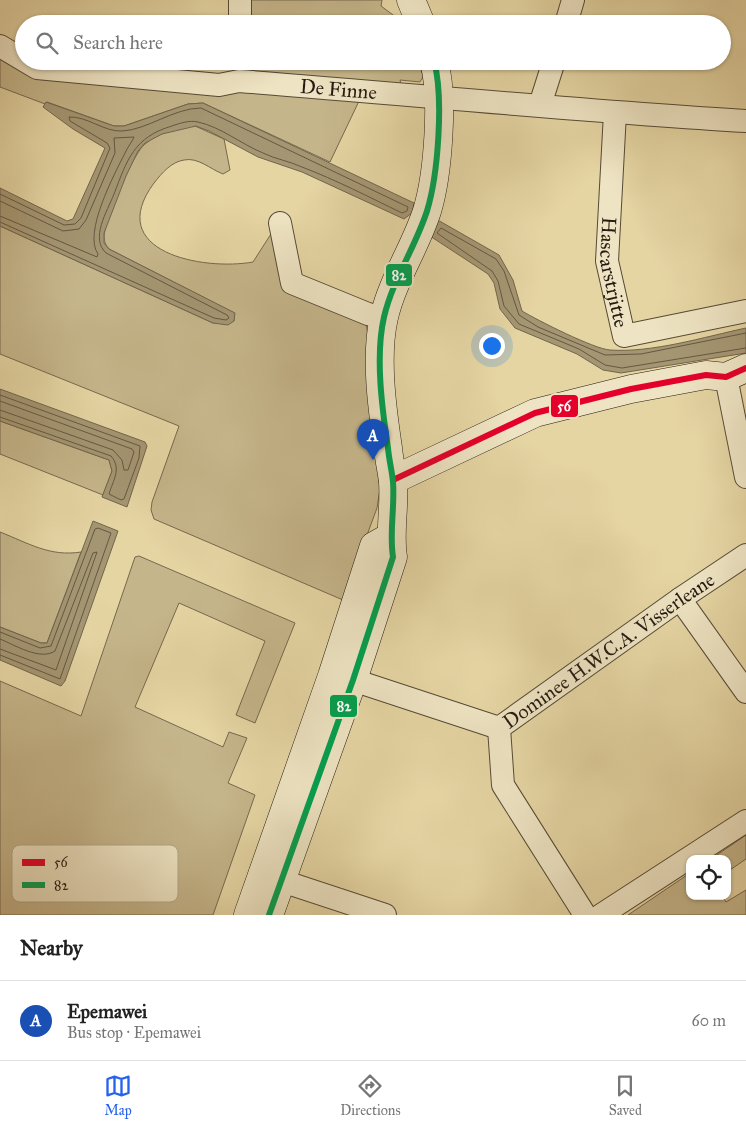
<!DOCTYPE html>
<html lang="en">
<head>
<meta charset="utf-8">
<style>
  body { margin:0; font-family:"IM FELL Great Primer",serif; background:#f6f6f6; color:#222 }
  .controls { position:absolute; right:15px; bottom:15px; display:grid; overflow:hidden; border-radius:10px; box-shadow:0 1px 4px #0004 }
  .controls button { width:45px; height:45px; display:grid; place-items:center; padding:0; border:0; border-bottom:1px solid #e0e0e0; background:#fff; color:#222; font:25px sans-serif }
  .you { position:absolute; left:491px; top:345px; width:18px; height:18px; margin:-12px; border:4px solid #fff; border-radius:50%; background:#1a73e8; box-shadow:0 0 0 8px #1a73e833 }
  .badge { display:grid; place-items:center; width:32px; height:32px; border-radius:50%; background:#2563eb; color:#fff; font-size:16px; font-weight:700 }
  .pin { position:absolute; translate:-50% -41px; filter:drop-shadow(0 1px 2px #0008) }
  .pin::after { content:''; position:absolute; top:26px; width:18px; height:15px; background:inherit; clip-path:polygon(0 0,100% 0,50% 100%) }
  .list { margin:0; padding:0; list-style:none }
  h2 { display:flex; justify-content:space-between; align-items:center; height:65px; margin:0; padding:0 20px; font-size:21px }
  h2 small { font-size:16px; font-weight:400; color:#767676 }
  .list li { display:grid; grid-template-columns:32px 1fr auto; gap:15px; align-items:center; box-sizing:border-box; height:80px; padding:0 20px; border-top:1px solid #e0e0e0 }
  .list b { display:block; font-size:19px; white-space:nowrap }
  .list p { margin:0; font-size:16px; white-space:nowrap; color:#767676 }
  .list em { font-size:16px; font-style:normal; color:#767676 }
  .icon { flex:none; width:28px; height:28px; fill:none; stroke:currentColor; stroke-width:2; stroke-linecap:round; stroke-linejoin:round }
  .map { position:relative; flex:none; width:746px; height:915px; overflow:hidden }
  .search { position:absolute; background:#fff; box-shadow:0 1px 4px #0004; left:15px; right:15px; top:15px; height:55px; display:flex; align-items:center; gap:12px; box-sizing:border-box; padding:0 18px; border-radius:28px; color:#767676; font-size:19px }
  .sheet { height:145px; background:#fff }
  nav { display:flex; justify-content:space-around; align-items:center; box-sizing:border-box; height:70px; border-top:1px solid #e0e0e0; background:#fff; font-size:14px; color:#767676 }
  nav a { display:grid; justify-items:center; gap:2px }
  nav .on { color:#2563eb }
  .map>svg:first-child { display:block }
</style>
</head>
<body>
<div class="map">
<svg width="746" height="915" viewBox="0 0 746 915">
  <rect width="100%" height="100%" fill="#e5d5a3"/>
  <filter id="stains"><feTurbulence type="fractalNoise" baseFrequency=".004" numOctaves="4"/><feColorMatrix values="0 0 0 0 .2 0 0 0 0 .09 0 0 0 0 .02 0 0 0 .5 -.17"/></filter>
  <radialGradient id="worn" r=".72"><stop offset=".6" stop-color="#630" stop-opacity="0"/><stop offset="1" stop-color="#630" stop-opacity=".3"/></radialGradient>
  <g fill="#c5b58a" stroke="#76684e">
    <path d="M 247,0 L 382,0 L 381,6 L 405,24 L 247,24 Z"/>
    <path d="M 0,55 L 359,101 L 330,162 L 203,103 L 188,104 L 124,126 L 114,126 L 47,102 L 45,104 L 0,87 Z"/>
    <path d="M 247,61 L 419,61 L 423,77 L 420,82 L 400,80 L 401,84 L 251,71 Z"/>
    <path d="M 195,126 L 224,139 L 230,170 L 223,174 C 210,169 198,157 184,160 C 171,162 162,173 154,183 C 103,252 203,271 253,262 L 278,223 L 297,293 L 366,321 L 379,433 L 381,482 L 377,508 L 343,600 L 154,519 L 151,510 L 152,502 L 179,426 L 0,354 L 0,226 L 213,323 L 234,321 L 234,313 L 109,249 C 105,244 104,241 104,235 C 106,219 133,153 145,144 C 159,132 178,128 195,126 Z"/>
    <path d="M 0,421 L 109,460 L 112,471 L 103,495 L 0,454 Z"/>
    <path d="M 0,532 C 28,543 50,557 81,552 L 47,643 L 41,643 L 0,627 Z"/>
    <path d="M 139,556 L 295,623 L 255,723 L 236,715 L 265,641 L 179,603 L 135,707 L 223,747 L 229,732 L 247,738 L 228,783 L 255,795 L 213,915 L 0,915 L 0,681 L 81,716 L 135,557 Z"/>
    <path d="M 746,835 L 746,859 L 727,872 L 727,859 L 711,859 Z"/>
    <path d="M 690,873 L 690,896 L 722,896 L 726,902 L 746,890 L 746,915 L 628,915 Z"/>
  </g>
  <g fill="#a49672" stroke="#72654c">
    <path d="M 46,102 L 114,126 L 124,126 L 188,104 L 203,103 L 414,203 L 412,213 L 404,219 L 302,172 L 258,157 L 209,131 L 196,126 L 162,134 L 145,143 L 138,151 L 126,176 L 104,233 L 104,243 L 109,249 L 235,313 L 234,321 L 228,325 L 213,323 L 0,226 L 0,188 L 67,221 L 73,219 L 105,148 L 73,129 L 43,107 Z"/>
    <path d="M 436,219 L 499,255 L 513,280 L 522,311 C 537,320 594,349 610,350 C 652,353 704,337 746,328 L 746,353 L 621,373 L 603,370 L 577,354 L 515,328 L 500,309 L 494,283 L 488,274 L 430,236 Z"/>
    <path d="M 0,389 L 145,442 L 147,446 L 127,507 L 102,497 L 112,471 L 109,460 L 0,421 Z"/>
    <path d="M 93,521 L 118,531 L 65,681 L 61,686 L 0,660 L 0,627 L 41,643 L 47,643 Z"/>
  </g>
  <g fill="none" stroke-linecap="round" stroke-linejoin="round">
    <g stroke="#655842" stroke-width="1">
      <path d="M 0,194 L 64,225 L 75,224 L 81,218 L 110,148 L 107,143 L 70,121 L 69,117 C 87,116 104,132 122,131 C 147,130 174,108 201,108 L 408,207 L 407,211 L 402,213 C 369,197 336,180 302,167 C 289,161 275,159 263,153 C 241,144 221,127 198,122 C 190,120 180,123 172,126 C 134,137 127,160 114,194 C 107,212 90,238 106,253 L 227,315 L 229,318 L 226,320 L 214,318 L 0,222"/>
      <path d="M 0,201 L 63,231 L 79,229 L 86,220 L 115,153 L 114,138 L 134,137 C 132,142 127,148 125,153 C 114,175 83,233 98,254 L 97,257 L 0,216"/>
      <path d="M 746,333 L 641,354 L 605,355 L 538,327 L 519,315 L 504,271 L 496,259 L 441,228 L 437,233 L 492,271 L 498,281 L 504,306 L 519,324 L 579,349 L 605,365 L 622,368 L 746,348"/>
      <path d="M 0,395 L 140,446 L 139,458 L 124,499 L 121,500 L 109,494 C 113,480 122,469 111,456 L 0,417"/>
      <path d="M 0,401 L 132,449 L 134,452 L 128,470 L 124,470 L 122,460 L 113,450 L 0,410"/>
      <path d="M 0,632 L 40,648 L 51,646 L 95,529 L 98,528 L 111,533 L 60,679 L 0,655"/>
      <path d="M 0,639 C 15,645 40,661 55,651 L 93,553 L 97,552 L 56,670 L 0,649"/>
    </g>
    <defs>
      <g id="street">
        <path d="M 240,24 L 240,0"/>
        <path d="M 566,24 L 573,0"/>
        <path id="s1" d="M 0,46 L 37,68 L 219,85 L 239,81 C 408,94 577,111 746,121"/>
        <path d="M 540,105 L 554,61"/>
        <path id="s2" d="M 615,113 L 607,261 L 624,336 L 746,311"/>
        <path d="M 280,223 L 292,283 L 368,314 L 384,318"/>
        <path d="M 726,377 L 746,477"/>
        <path d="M 680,599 L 746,692"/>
        <path id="s3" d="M 353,680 L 499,728 L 680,599 L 746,555"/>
        <path d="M 499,728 L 503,785 L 585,915"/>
        <path d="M 282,881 L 385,915"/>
        <path d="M 601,915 L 746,821"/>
      </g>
      <g id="secondary">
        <path d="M 411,0 L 421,24"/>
        <path d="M 393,480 L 535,413 L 631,389 L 706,375 L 726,377 L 746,368"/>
        <path d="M 248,915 L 332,676 L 374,546 L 390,537"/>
        <path d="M 269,915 L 353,680 L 393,557 C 389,532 395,508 393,482 C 392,471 389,460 388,448 C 382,408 375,356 384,317 C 393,279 415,248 427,211 C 438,175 444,98 434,61"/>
      </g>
    </defs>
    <use href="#street" stroke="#564a36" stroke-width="24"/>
    <use href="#secondary" stroke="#261b12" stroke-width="29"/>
    <use href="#street" stroke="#eee4c3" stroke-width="22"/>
    <use href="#secondary" stroke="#eee4c3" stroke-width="28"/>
    <defs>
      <path id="bus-1" d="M 393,480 L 535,413 L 631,389 L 706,375 L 726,377 L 746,368"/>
      <path id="bus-2" d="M 269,915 L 353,680 L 393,557 C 389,532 395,508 393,482 C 392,471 389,460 388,448 C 382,408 375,356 384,317 C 393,279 415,248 427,211 C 438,175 444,98 434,61"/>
    </defs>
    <use href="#bus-1" stroke="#eee4c3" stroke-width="10"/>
    <use href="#bus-2" stroke="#eee4c3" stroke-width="10"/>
    <use href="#bus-1" stroke="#e4002b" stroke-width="6"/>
    <use href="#bus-2" stroke="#029f4e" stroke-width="6"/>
  </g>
  <g text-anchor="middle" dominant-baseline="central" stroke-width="4.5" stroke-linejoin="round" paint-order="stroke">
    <g font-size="20" fill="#261b12" stroke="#eee4c3">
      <text stroke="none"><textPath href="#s1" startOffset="346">De Finne</textPath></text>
      <text stroke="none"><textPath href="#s2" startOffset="160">Hascarstrjitte</textPath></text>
      <text stroke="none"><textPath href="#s3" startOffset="288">Dominee H.W.C.A. Visserleane</textPath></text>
    </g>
  </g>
  <rect x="12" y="845" width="166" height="57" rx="8" fill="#eee4c3" stroke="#b2a88e" stroke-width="1"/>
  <rect x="22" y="859" width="23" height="7" fill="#e4002b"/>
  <rect x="22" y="882" width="23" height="6" fill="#029f4e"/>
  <g font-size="14" fill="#261b12">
    <text x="54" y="867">56</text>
    <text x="54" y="890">82</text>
  </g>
  <g stroke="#eee4c3" stroke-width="2">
    <rect x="385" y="263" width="28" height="24" rx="5" fill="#029f4e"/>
    <rect x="550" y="394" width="29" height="24" rx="5" fill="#e4002b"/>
    <rect x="329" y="694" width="29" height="24" rx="5" fill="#029f4e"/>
  </g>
  <g font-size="14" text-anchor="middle" font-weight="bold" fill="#fff">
    <text x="399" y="280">82</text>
    <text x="564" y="411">56</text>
    <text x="344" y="711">82</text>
  </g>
  <rect width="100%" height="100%" filter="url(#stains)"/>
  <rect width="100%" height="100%" fill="url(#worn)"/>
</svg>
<div class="controls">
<button><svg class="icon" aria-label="locate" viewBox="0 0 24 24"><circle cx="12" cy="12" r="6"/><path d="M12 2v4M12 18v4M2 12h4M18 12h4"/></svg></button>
</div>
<div class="you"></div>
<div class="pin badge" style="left:373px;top:460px;background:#1a4fb4">A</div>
<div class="search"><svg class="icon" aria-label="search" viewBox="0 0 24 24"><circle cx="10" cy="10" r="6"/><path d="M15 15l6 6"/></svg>Search here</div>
</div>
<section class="sheet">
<h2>Nearby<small></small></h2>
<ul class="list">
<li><span class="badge" style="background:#1a4fb4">A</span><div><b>Epemawei</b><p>Bus stop · Epemawei</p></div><em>60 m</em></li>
</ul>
</section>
<nav>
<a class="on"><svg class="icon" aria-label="map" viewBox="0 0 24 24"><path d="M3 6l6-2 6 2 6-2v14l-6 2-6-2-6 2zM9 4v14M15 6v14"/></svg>Map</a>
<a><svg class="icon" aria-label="directions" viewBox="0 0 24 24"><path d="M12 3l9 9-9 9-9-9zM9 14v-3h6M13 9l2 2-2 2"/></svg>Directions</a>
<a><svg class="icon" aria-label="saved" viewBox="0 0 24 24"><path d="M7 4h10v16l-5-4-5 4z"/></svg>Saved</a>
</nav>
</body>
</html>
